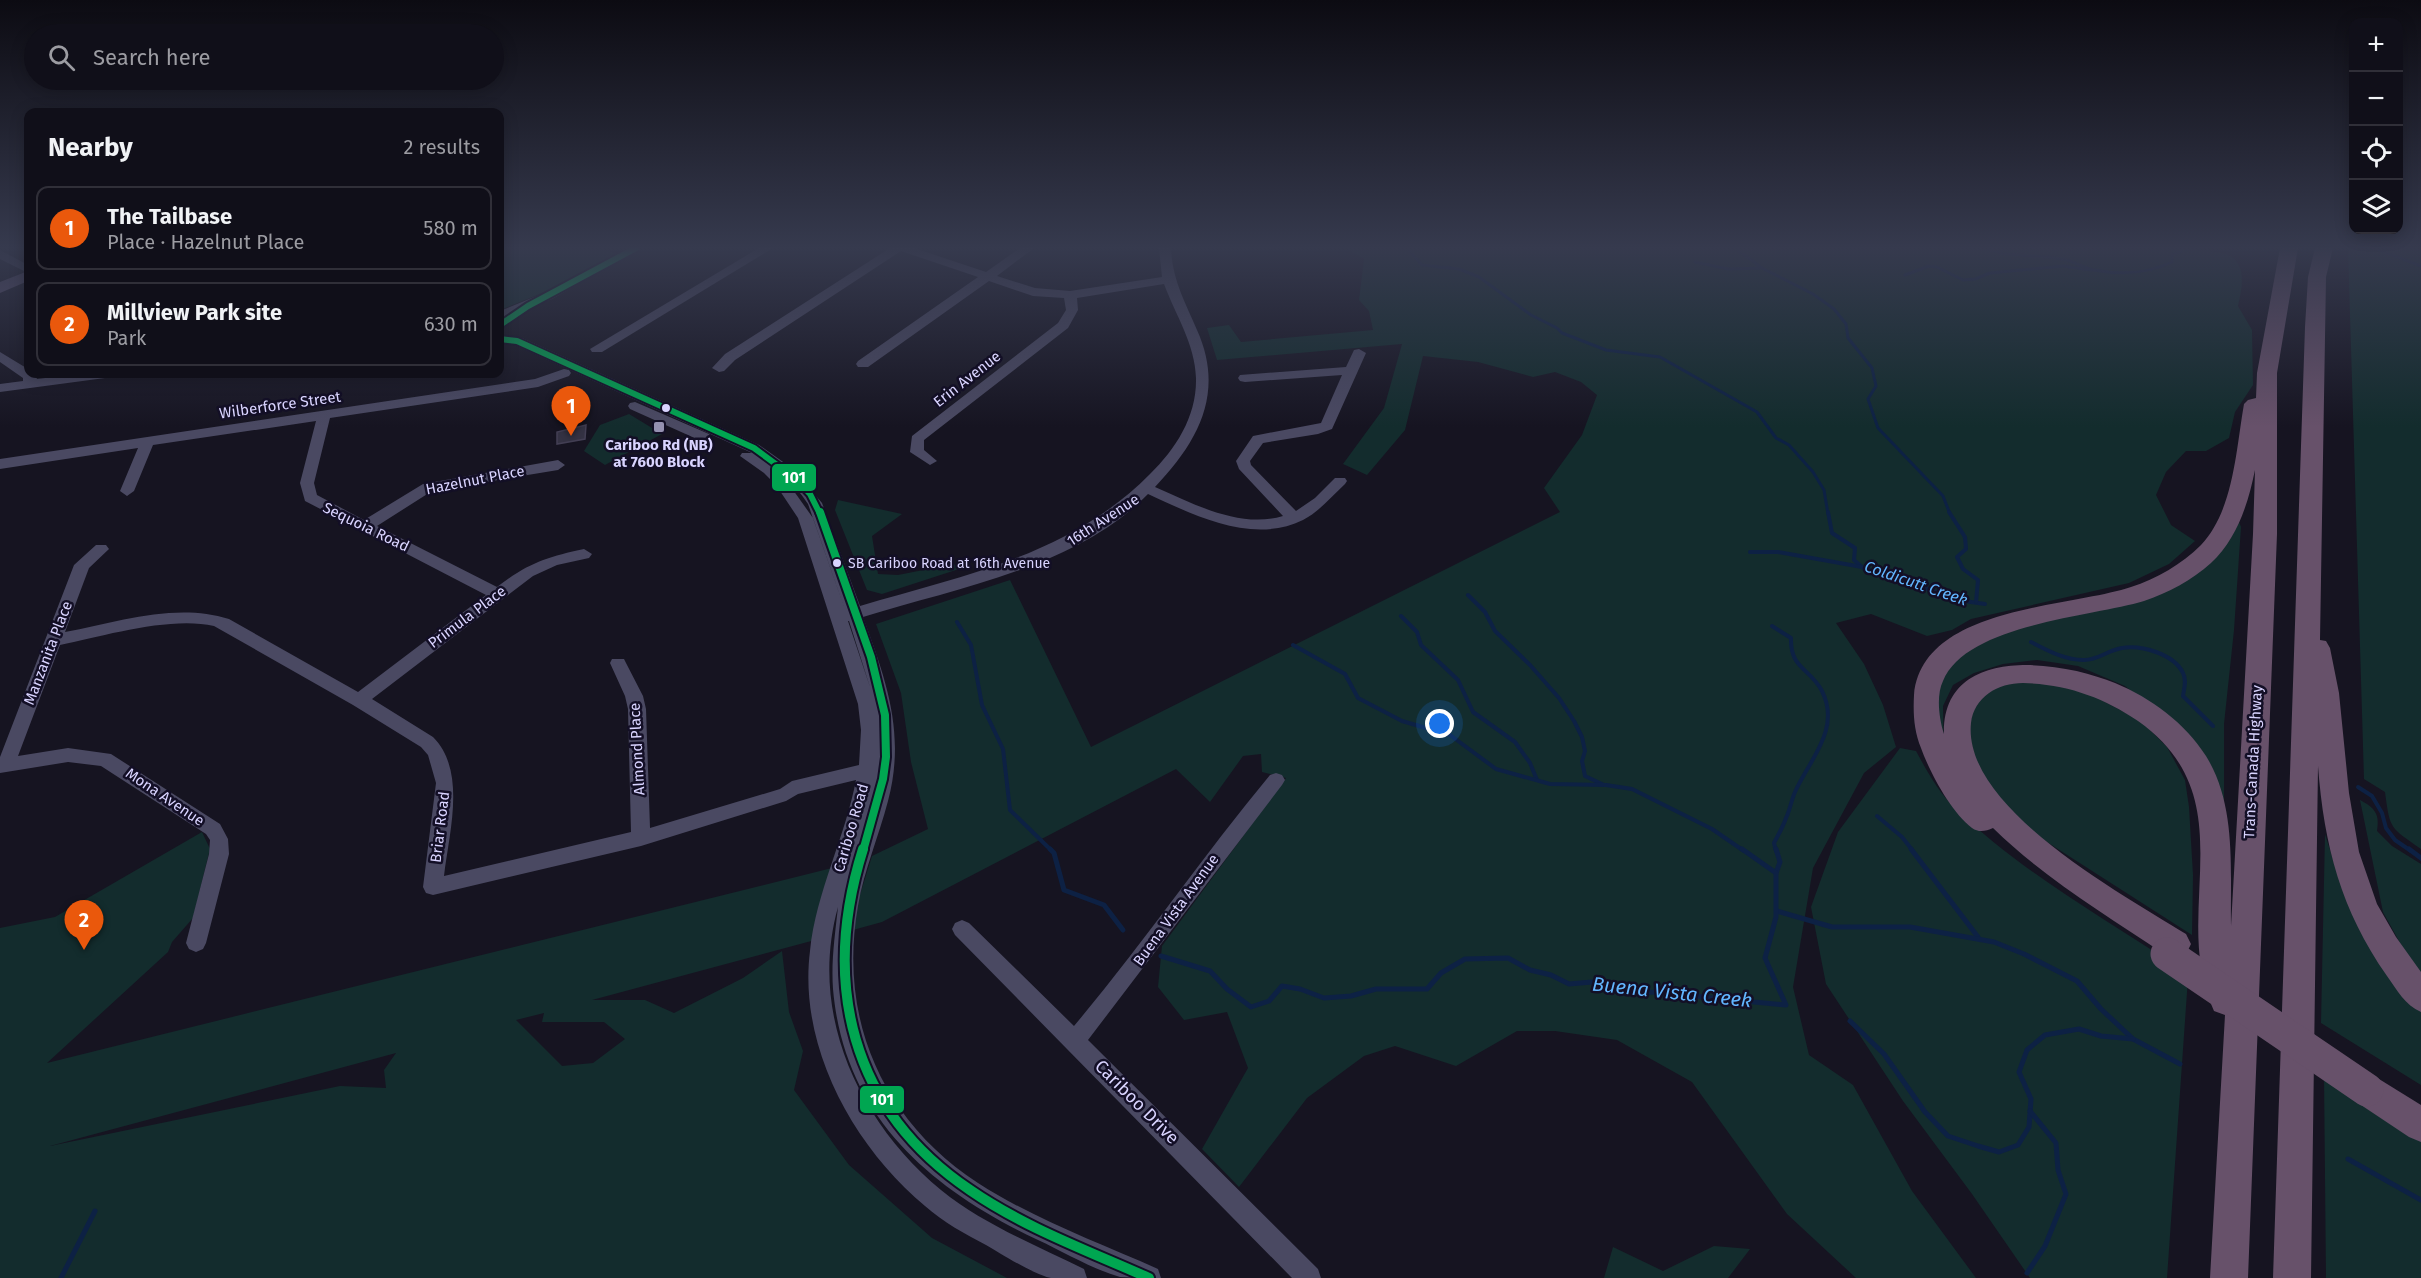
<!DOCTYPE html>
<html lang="en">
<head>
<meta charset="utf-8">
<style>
  body { margin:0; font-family:"Fira Sans",sans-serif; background:#1e1d26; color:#f1f3f6 }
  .controls { position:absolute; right:18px; top:18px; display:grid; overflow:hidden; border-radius:12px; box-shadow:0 3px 15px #0003 }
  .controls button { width:54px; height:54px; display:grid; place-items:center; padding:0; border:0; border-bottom:2px solid #302f38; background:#100f19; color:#f1f3f6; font:30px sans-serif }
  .you { position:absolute; left:1440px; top:724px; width:21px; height:21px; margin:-15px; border:4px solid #fff; border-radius:50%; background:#1a73e8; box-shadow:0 0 0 9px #1a73e833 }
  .badge { display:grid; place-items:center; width:39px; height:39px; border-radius:50%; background:#ea580c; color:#fff; font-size:20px; font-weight:700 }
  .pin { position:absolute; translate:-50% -50px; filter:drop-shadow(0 2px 3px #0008) }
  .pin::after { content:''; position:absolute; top:32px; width:21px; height:18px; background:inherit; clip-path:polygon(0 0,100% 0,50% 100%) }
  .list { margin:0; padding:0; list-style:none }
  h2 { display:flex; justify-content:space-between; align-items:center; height:78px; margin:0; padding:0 24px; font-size:26px }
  h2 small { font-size:20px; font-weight:400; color:#9c9ca2 }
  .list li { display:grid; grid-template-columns:39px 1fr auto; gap:18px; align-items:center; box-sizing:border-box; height:84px; margin:0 12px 12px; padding:0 12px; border:2px solid #302f38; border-radius:12px }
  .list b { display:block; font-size:22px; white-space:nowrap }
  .list p { margin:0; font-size:20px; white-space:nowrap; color:#9c9ca2 }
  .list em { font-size:20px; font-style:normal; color:#9c9ca2 }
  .icon { flex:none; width:33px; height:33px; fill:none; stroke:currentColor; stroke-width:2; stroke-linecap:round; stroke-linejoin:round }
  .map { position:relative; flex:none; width:2421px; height:1278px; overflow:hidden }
  .search { position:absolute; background:#100f19; box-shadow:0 3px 15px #0003; left:24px; top:24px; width:480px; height:66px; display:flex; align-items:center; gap:15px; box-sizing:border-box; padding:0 21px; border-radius:33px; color:#9c9ca2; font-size:22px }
  .panel { position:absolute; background:#100f19; box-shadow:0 3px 15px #0003; left:24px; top:108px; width:480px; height:270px; border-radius:12px }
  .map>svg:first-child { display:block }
</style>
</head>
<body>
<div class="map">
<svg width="2421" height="1278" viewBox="0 0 2421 1278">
  <rect width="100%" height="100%" fill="#161421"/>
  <g fill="#132c2d" fill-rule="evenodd">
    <path d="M 500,248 L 602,248 L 616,254 L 547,291 L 500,310 Z"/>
    <path d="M 1346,248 L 2199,248 L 2197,250 C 2206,251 2217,251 2226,254 C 2248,262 2242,289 2238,306 L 2252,330 L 2253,385 L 2235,412 L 2229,438 L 2206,451 L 2186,451 L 2166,472 L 2156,495 L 2171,525 L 2195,541 L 2169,564 L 2129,583 L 1971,619 L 1952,630 L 1927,636 L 1871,614 L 1836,623 L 1864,664 L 1883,705 L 1896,747 L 1864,773 L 1813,868 L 1793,987 L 1809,1055 L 1853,1085 L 1912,1191 L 1976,1278 L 1856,1278 L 1787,1214 L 1692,1082 L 1617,1040 L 1555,1031 L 1517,1031 L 1456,1066 L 1395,1046 L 1364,1056 L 1307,1098 L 1239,1187 L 1202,1149 L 1248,1068 L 1227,1012 L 1184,1020 L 1158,987 L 1162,946 L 1286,778 L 1262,772 L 1261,754 L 1243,756 L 1210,802 L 1176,769 L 882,922 L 853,930 L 859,898 L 872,856 L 928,829 L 911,762 L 901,693 L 876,624 L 1010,580 L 1091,747 L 1560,512 L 1544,488 L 1582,435 L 1597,395 L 1581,382 L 1555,372 L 1533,377 L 1478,362 L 1423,356 L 1405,430 L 1367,475 L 1343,464 L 1384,408 L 1402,344 L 1217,360 L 1207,328 L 1229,325 L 1241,342 L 1373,330 L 1369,311 L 1359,300 L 1364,259 Z"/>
    <path d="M 2348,248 L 2421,248 L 2421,849 C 2390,827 2390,830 2385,792 L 2364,779 Z"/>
    <path d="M 629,414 L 662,434 L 605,465 L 584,451 L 600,425 Z"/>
    <path d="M 838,500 L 902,514 L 872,536 L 878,574 L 898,575 L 954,564 L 959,569 L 882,594 L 867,590 L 835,510 Z"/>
    <path d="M 2239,522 L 2241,527 L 2234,630 L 2224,724 L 2224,812 L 2159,713 L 2125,686 L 2078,666 L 2037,660 L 2003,664 L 1974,673 L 1953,685 L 1943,706 L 1944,765 L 1933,692 L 1940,669 L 1977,639 L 2153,592 Z"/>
    <path d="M 2010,680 L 2077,687 L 2141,721 L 2167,747 L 2185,780 L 2189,807 L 2193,875 L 2192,935 L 2036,835 L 1985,785 L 1971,755 L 1966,727 L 1972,701 Z"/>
    <path d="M 1900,748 L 1916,751 C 1927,771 1938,792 1955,808 C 2019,870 2100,916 2175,965 L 2188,978 L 2167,1278 L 2030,1278 L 1972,1194 L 1903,1101 L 1826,984 L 1811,907 L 1838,832 Z"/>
    <path d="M 2360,800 C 2375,808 2380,814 2377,831 L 2392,846 L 2421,864 L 2421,981 L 2383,912 Z"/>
    <path d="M 202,832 L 210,849 L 193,918 L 172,942 L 168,952 L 47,1063 L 832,868 L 815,940 L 592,1000 L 645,1000 L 674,1013 L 743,978 L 782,951 L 789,1012 L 803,1051 L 794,1090 L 849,1165 L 932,1238 L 1007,1278 L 0,1278 L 0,928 L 55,917 ZM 544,1013 L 542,1022 L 604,1022 L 625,1039 L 593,1063 L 562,1066 L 516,1020 ZM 396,1053 L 384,1070 L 386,1088 L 340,1086 L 50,1146 Z"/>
    <path d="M 2325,834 L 2342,888 L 2421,1008 L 2421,1085 L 2321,1023 Z"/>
    <path d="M 2324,1075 L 2421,1134 L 2421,1278 L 2326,1278 Z"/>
    <path d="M 1714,1246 L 1750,1249 L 1728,1278 L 1604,1278 L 1613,1247 L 1663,1271 Z"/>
  </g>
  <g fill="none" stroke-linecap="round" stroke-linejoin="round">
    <g stroke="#0d2144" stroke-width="3">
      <path d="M 1407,248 L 1422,265 L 1459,269 L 1479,277 L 1531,315 L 1557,328 L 1562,333 L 1606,350 L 1660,357 L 1757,412 L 1776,438 L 1789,445 L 1813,472 L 1824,490 L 1828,514"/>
      <path d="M 1735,248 L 1762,268 L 1813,294 L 1834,309 L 1846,324 L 1848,338 L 1872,368 L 1876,386 L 1868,399 L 1878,428 L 1943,496 L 1950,514"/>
      <path d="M 1984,248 C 2009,258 2037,254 2063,259 C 2074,261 2083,268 2094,270 C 2121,275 2147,274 2172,262 L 2172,254 L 2180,252 L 2183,248"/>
      <path d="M 2374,248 L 2421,266"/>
      <path d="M 1695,262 L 1728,269 L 1762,268"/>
      <path d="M 1905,275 L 1929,266 L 1937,267 L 1963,280 L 1975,279 L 1990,273 L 2063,266 L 2091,270"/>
    </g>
    <g stroke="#0d2144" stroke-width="4">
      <path d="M 1828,512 L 1832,533 L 1855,548 L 1854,560 L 1863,568 L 1964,601 L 1985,604"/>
      <path d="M 1949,512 L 1965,537 L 1966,549 L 1957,557 L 1963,569 L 1978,580 L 1976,602"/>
      <path d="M 1750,552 L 1778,552 L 1862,567"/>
      <path d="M 1468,595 L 1485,612 L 1495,631 L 1530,665 L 1559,698 L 1574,721 L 1582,737 L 1585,751 L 1582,761 L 1585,776 L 1604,785"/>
      <path d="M 1401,616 L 1417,632 L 1421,645 L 1458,680 L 1473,712 L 1515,742 L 1530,763 L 1537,780"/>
      <path d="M 957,622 L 971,645 L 982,705 L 1003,749 L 1010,810 L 1052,851"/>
      <path d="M 1772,626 L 1791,638 C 1790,669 1810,668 1822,691 C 1841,729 1810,759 1795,792 C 1791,801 1790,810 1786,818 C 1783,827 1778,835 1774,843 L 1776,851"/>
      <path d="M 2031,642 C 2047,650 2064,660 2083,660 C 2097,661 2108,650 2122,648 C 2142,645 2174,654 2183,673 C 2187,680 2184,689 2183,696 L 2213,726"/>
      <path d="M 1293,645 L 1345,674 L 1358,698 L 1402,721 L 1450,735 L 1496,769 L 1550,784 L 1606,785 L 1632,789 L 1712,829 L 1744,851"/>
      <path d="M 2358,787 L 2372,796 L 2382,813 L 2386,828 L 2395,840 L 2411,851"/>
      <path d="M 1877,816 L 1902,837 L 1913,851"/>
    </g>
    <g stroke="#0d2144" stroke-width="5">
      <path d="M 1050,849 L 1054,853 L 1064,890 L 1104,905 L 1123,930"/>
      <path d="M 1911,849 L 1978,937"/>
      <path d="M 2409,849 L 2421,858"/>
      <path d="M 1776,873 L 1780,862 L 1776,849"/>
      <path d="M 1777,911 L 1832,927 L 1910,927 L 1994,942 L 2024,954 L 2077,981 L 2101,1009 L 2133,1039 L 2180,1064"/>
      <path d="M 1161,956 L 1210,971 L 1227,989 L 1251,1007 L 1269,1001 L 1282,986 L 1300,989 L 1324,998 L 1351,996 L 1376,989 L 1427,989 L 1441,973 L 1465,959 L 1508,958 L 1530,970 L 1551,975 L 1569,984 L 1592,982 L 1638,993 L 1674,991 L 1702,997 L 1786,1005 L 1765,958 L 1776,917 L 1776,873 L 1742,849"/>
      <path d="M 1850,1021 L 1884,1054 L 1925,1112 L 1948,1136 L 1978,1146 L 1999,1152 L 2018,1145 L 2029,1127 L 2031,1099 L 2019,1072 L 2027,1050 L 2045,1035 L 2079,1029 L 2101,1036 L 2133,1039"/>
      <path d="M 2348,1159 L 2421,1200"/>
      <path d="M 2027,1273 L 2045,1246 L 2066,1194 L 2058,1170 L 2056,1143 L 2030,1111"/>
      <path d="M 61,1278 L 95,1211"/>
    </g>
  </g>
  <path fill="#343243" stroke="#433f54" stroke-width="1.5" d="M 586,425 L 585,439 L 557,444 L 557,432 Z"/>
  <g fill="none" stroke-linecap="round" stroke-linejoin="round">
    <g fill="#4a4962" fill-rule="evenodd">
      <path d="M 627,248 L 642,248 L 552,299 L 500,319 L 500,311 L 544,293 Z"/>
      <path d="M 759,248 L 773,248 L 602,352 L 592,352 L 590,349 Z"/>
      <path d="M 890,248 L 914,248 L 986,272 L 1020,248 L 1034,248 L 997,276 L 1035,288 L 1070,291 L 1162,277 L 1159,248 L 1171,248 C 1172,279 1185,302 1197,330 C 1225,392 1199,441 1155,487 C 1194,504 1240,529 1283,516 L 1239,469 L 1236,461 L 1253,436 L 1321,423 L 1342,375 L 1245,382 L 1240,381 L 1238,378 L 1240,375 L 1346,367 L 1354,350 L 1359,349 L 1366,353 L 1332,429 L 1318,434 L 1263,443 L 1250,461 L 1251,465 L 1296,511 L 1315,498 L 1335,478 L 1345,478 L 1347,481 L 1345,484 C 1331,497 1320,511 1303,520 C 1252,545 1194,515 1148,494 C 1077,567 957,588 863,617 C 886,680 906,733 888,801 C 879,836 864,870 858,906 C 838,1019 882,1120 978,1183 C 1034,1219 1097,1242 1158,1269 L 1161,1278 C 1149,1278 1132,1278 1120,1277 C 1092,1269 1064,1252 1038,1240 C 930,1189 844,1116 833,989 C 831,961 835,935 838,907 C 808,1014 859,1122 941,1190 C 983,1224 1035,1245 1084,1269 L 1087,1278 C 1076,1278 1062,1278 1051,1278 C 1035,1275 1001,1254 986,1245 C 965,1234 943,1222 925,1206 C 853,1146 798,1046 810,951 C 816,892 845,838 856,780 L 798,794 L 786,801 L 641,846 L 433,895 L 426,893 L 423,887 L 436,783 L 428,755 L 421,747 L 353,705 L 214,626 C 170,616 104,636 60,645 L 18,756 L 68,748 L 111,754 L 220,824 L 228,839 L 229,854 L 206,943 L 203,949 L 196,952 L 189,949 L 186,943 L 209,854 L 210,840 L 206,834 L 101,766 L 68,762 L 0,773 L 0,757 L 74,565 L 96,545 L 106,545 L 109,549 L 89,568 L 65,632 C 118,622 176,602 229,619 L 358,692 L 486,595 L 305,501 L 300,483 L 316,421 L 153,445 L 134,491 L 127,496 L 120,491 L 138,448 L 0,469 L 0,459 L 535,379 L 564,369 L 569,370 L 571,373 L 569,376 L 538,387 L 330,418 L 314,483 L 317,495 L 364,520 L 423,484 L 558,460 L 565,465 L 558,470 L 432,491 L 377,526 L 497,587 C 528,563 547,557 584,549 L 592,554 L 589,558 L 557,565 L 533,576 L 372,699 L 433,737 C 467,771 449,833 444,876 L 631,832 L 628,709 L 625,696 L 610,663 L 612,659 L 624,659 L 626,663 L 643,696 L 646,709 L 650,828 L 780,789 L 792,781 L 859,765 L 861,730 L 858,704 L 798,518 L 776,485 L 764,473 L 740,456 L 742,453 L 752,453 L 515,345 L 500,343 L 500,337 L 522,338 L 759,445 L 793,469 L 822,503 L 860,606 C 965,575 1070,555 1150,474 C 1176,449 1197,416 1196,378 C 1195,344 1176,316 1164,284 L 1077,298 L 1078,310 L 1068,328 L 924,440 L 924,450 L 937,461 L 930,465 L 910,452 L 912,436 L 1058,323 L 1066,310 L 1064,298 L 1033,296 L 989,281 L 868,367 L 858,367 L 856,364 L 858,361 L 978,277 L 901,251 L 735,360 L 724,371 L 719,372 L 712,368 L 725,354 ZM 781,473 C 791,482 800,492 808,504 L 845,610 L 813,518 ZM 848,621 L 849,621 L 870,687 Z"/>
      <path d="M 0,250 L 28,265 L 28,273 L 0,259 Z"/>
      <path d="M 0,352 L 28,369 L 28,374 L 35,374 L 37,379 L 79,374 L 112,374 L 105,378 L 0,392 L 0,384 L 23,381 L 23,378 L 0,362 Z"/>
      <path d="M 635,402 L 709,434 L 711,437 L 704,441 L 699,440 L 630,409 L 628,406 L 630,403 Z"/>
      <path d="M 1276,773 L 1282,775 L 1285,780 L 1282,785 L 1088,1040 L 1318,1269 L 1321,1278 L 1292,1278 L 955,935 L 952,929 L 955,923 L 962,920 L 969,923 L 1074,1026 C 1142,945 1202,857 1270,775 Z"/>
    </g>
    <path fill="#5e5373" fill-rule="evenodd" d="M 28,271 L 28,281 L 0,293 L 0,282 Z"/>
    <g fill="#67516a" fill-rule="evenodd">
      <path d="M 2280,248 L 2298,248 L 2277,373 L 2277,534 L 2248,1278 L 2210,1278 L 2225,1015 L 2214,1011 C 2168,912 2249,800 2138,721 C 2103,697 2066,684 2023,683 C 1998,683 1974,697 1971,723 C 1962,808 2124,895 2186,934 L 2191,944 L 2186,954 L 2175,958 L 2164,954 C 2105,914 2044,878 1993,828 C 1986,831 1979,833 1972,828 C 1951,812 1930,773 1921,748 C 1914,731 1913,714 1914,695 C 1922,606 2068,608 2131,587 C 2156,579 2182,564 2201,545 C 2234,510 2236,449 2244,404 L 2248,400 L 2256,398 L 2257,373 ZM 2255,470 L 2253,534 L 2231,926 C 2230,870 2237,806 2206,756 C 2185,723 2151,698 2115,683 C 2060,660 1942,644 1944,734 C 1939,719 1936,695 1943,681 C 1966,624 2091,617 2144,601 C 2168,593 2192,580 2211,563 C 2237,539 2248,504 2255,470 Z"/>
      <path d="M 2315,248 L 2333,248 L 2326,277 L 2320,640 L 2326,641 L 2330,648 L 2339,693 L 2349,793 L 2359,852 L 2377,904 L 2396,937 L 2421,972 L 2421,1012 C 2405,1005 2397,990 2387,976 C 2341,910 2324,846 2318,766 L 2311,1278 L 2273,1278 L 2305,327 L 2308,277 Z"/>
      <path d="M 2367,1074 L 2379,1079 L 2421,1105 L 2421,1142 L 2409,1137 L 2355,1101 L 2350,1090 L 2355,1079 Z"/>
    </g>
    <path stroke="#67516a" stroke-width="33" d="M 2167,954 L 2367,1090"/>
    <defs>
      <g id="bus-1-far2">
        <path d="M 500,325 L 528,306 L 636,248"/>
        <path d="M 500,339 L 517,341 L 754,448 L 796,479 L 810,494 L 820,514"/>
      </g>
      <path id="bus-1-far1" d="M 820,512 L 871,657 L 885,715 L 886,757 L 883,779 L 863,851"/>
      <path id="bus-1" d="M 863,849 C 821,983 850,1109 970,1190 C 1025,1228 1089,1251 1149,1278"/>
    </defs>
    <use href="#bus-1-far2" stroke="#130f26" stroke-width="10"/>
    <use href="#bus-1-far1" stroke="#130f26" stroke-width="12"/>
    <use href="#bus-1" stroke="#130f26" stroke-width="14"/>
    <use href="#bus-1-far2" stroke="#00a651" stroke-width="6"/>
    <use href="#bus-1-far1" stroke="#00a651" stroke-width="8"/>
    <use href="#bus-1" stroke="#00a651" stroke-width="10"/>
  </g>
  <linearGradient id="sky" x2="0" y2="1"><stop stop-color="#0c0b12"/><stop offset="0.58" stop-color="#363a4e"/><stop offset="1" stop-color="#363a4e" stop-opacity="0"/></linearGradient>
  <rect width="2421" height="427" fill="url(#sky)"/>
  <g fill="#d9d4ff" stroke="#130f26" stroke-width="2">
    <circle cx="666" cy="408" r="5"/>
    <circle cx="837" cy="563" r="5"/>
  </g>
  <rect fill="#9591b1" stroke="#130f26" stroke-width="2" x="653" y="421" width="12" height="12" rx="3"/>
  <g text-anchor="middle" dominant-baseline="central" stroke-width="5" stroke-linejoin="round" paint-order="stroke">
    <g font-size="14" fill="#d9d4ff" stroke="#130f26" text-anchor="start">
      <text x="848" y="563">SB Cariboo Road at 16th Avenue</text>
    </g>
    <g font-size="15" fill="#d9d4ff" stroke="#130f26">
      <text transform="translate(967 379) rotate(-38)">Erin Avenue</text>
      <text transform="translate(280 405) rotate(-8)">Wilberforce Street</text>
      <text transform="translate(475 480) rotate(-11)">Hazelnut Place</text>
      <text transform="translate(1103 520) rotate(-33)">16th Avenue</text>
      <text transform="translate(366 527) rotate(26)">Sequoia Road</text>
      <text transform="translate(467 617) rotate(-37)">Primula Place</text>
      <text transform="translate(48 653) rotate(-69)">Manzanita Place</text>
      <text transform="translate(637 749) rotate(-93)">Almond Place</text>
      <text transform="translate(2253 762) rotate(-87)">Trans-Canada Highway</text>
      <text transform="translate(165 797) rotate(34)">Mona Avenue</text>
      <text transform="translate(440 827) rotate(-83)">Briar Road</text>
      <text transform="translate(851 828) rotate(-74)">Cariboo Road</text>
      <text transform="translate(1176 910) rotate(-54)">Buena Vista Avenue</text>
    </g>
    <g font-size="15" font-weight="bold" fill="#d9d4ff" stroke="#130f26">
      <text x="659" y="445">Cariboo Rd (NB)<tspan x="659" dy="17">at 7600 Block</tspan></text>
    </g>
    <g font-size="16" font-style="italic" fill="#62b6ff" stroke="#130f26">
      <text transform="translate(1916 583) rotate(19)">Coldicutt Creek</text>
    </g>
    <g font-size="18" fill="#d9d4ff" stroke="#130f26">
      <text transform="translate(1137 1102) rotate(45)">Cariboo Drive</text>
    </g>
    <g font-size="20" font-style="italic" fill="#62b6ff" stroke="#130f26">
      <text transform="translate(1672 992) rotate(6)">Buena Vista Creek</text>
    </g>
  </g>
  <g stroke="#130f26" stroke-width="2">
    <rect x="771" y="463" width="46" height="29" rx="6" fill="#00a651"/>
    <rect x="859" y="1085" width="46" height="29" rx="6" fill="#00a651"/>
  </g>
  <g font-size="16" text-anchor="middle" font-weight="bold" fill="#fff">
    <text x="794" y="483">101</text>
    <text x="882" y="1105">101</text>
  </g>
</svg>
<div class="controls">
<button>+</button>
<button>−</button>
<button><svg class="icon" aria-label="locate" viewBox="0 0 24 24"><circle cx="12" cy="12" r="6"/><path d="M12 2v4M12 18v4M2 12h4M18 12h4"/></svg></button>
<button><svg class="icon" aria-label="layers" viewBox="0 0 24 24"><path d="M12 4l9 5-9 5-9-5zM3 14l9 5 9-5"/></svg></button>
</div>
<div class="you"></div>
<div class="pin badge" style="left:571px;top:436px">1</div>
<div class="pin badge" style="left:84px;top:950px">2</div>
<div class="search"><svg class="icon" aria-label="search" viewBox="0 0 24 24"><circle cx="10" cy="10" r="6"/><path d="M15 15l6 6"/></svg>Search here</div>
<section class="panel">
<h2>Nearby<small>2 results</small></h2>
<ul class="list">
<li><span class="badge">1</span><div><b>The Tailbase</b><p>Place · Hazelnut Place</p></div><em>580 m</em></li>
<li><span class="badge">2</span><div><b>Millview Park site</b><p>Park</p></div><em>630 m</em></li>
</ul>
</section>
</div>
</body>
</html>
